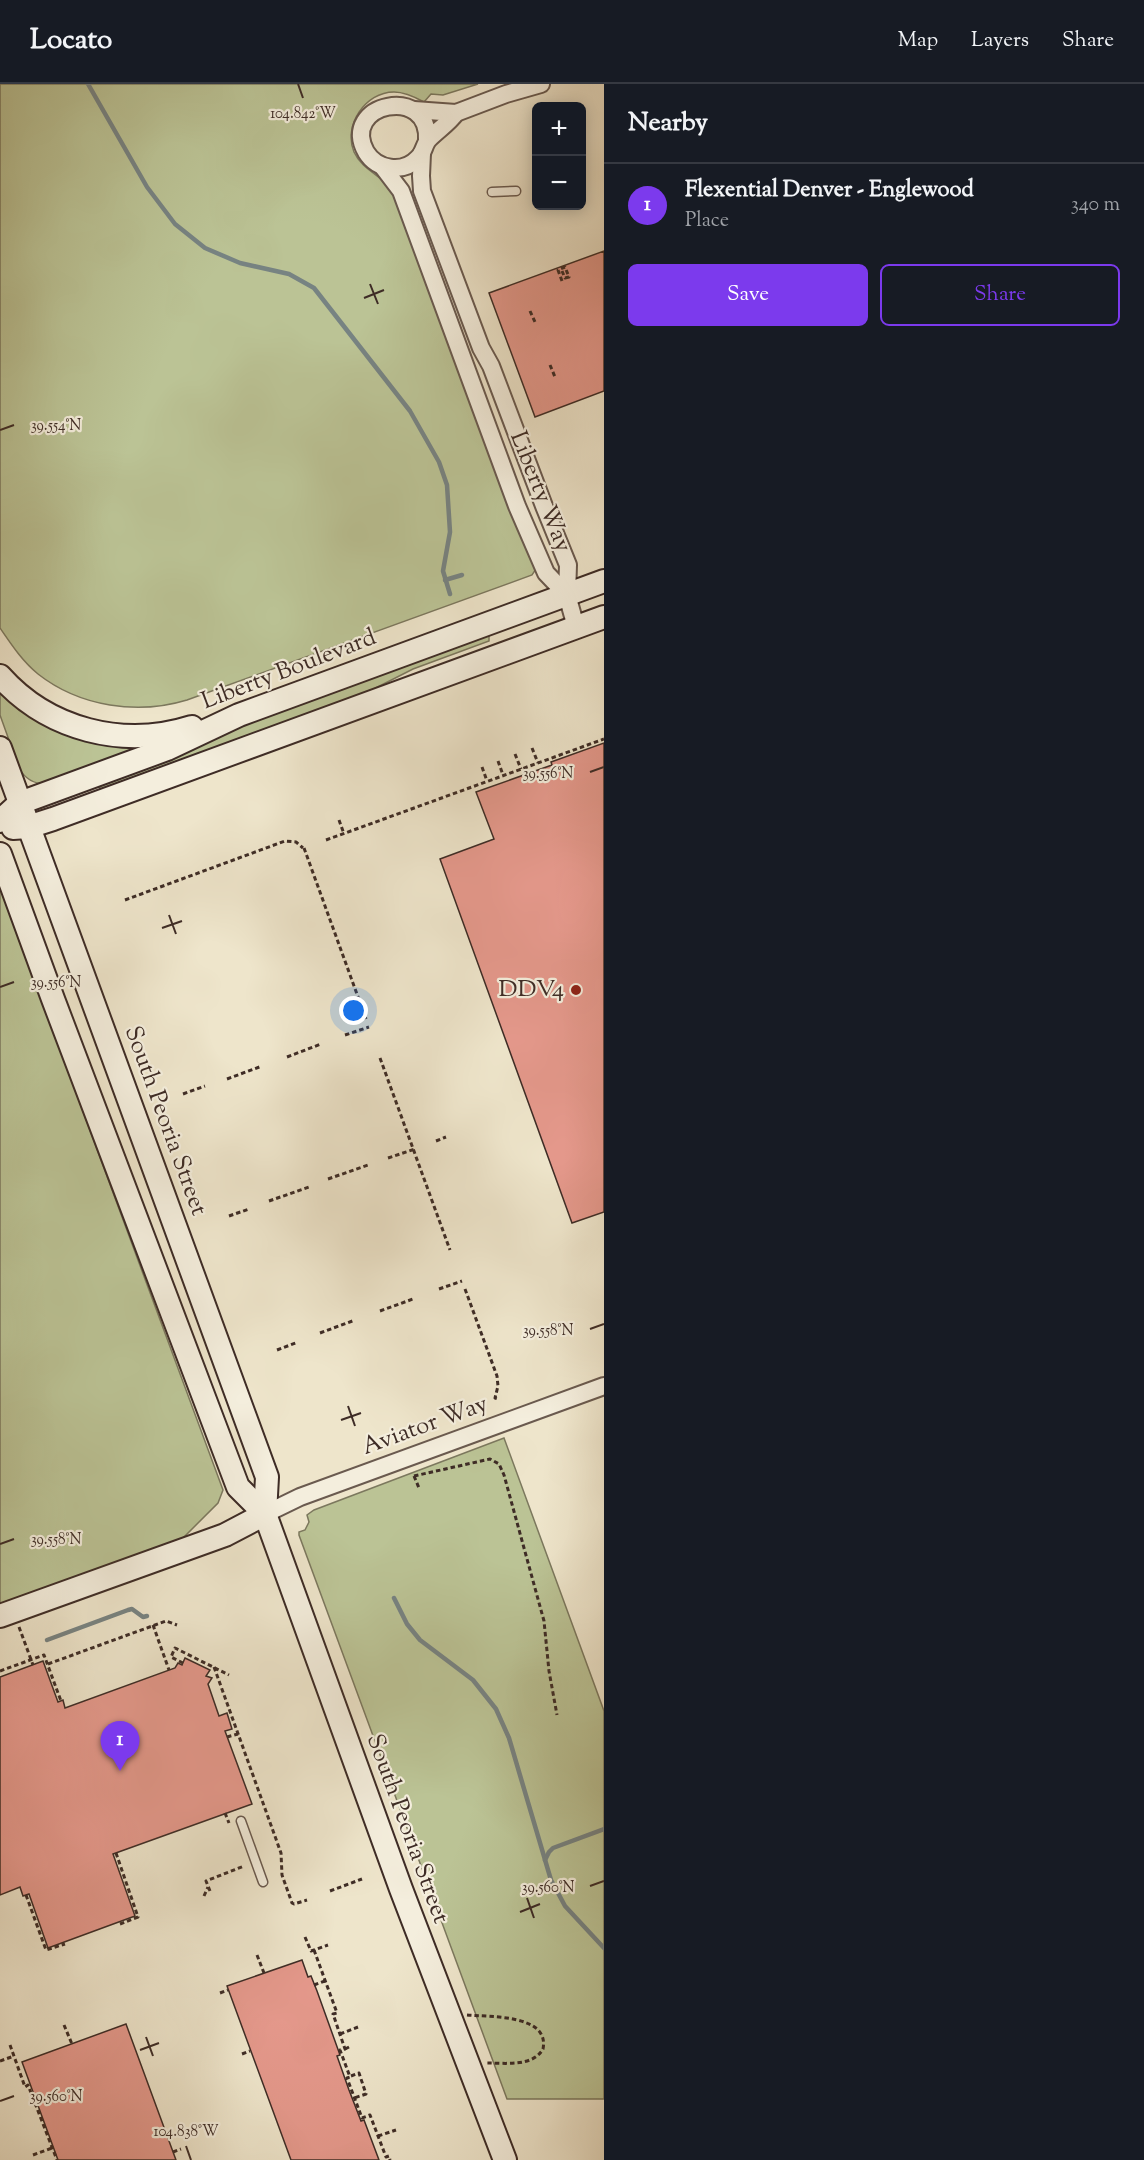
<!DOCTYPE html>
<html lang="en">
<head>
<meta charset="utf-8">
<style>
  body { margin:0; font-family:"Sorts Mill Goudy",serif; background:#20242c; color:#f1f3f6 }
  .controls { position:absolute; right:18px; top:18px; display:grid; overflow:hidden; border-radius:9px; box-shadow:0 3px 15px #0003 }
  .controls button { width:54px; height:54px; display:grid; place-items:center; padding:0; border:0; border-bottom:2px solid #363941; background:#171b24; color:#f1f3f6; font:30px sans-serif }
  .you { position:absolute; left:354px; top:927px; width:21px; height:21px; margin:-15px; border:4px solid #fff; border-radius:50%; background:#1a73e8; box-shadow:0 0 0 9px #1a73e833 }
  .badge { display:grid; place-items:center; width:39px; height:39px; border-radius:50%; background:#7c3aed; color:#fff; font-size:20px; font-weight:700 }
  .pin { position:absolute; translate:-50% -50px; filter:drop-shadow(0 2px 3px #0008) }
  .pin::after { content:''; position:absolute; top:32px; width:21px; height:18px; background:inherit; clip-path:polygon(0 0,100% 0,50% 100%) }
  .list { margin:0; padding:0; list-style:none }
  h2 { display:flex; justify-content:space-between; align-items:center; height:78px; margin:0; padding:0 24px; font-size:26px }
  h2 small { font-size:20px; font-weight:400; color:#9ea1a6 }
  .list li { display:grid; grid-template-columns:39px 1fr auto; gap:18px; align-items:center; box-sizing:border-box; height:84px; padding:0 24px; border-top:2px solid #363941 }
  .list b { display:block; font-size:22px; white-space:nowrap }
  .list p { margin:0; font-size:20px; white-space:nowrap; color:#9ea1a6 }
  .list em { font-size:20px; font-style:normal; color:#9ea1a6 }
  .actions { display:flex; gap:12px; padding:18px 24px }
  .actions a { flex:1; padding:14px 0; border:2px solid #7c3aed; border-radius:9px; text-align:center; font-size:21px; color:#7c3aed }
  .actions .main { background:#7c3aed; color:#fff }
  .map { position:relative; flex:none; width:604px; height:2076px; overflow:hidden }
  header { display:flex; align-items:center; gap:36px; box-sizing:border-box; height:84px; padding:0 30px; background:#171b24; border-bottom:2px solid #363941 }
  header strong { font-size:28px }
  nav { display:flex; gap:33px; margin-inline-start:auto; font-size:21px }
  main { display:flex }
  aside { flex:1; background:#171b24 }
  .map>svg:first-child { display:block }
</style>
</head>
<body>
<header>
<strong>Locato</strong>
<nav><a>Map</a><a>Layers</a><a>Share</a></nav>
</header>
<main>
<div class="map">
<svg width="604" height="2076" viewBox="0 0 604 2076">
  <rect width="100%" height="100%" fill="#eee5cb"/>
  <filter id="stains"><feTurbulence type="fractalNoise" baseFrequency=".00333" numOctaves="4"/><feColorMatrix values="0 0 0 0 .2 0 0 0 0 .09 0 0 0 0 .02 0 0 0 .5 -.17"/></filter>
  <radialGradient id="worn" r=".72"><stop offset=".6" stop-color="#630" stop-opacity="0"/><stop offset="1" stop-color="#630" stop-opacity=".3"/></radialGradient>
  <g fill="#bbc395" stroke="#7c785e" stroke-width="1.5">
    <path d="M 0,0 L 478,0 L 443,11 L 431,10 L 424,18 C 415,13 405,8 394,8 C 365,8 343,42 354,68 C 362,86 383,92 393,107 L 536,485 L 532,491 L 187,616 C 138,631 80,623 38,590 C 22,577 11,560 0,544 Z"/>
    <path d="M 487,550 L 489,552 L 489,557 L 413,585 L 356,614 L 102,706 L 99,703 L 100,700 L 240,641 Z"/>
    <path d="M 0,602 L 144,663 L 46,700 C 33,700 25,695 19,684 L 0,631 Z"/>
    <path d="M 0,797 L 47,930 L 223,1406 L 218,1419 L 180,1457 L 0,1521 Z"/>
    <path d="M 504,1354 L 604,1627 L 604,2015 L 507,2015 L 299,1451 L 299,1448 L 305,1446 L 309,1438 L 307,1431 L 314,1426 Z"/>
  </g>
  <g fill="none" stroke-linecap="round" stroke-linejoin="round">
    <g stroke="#778382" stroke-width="4.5">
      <path d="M 88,0 L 147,103 L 175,140 L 205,164 L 240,179 L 289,190 L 314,204 L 410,327 L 439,378 L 447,401 L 450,448 L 443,487 L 450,510"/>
      <path d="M 445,496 L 462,491"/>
      <path d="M 394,1514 L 407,1540 L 420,1556 L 473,1596 L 496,1625 L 509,1654 L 551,1796 L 565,1822 L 604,1864"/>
      <path d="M 47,1556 L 128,1526 L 132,1525 L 143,1533 L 147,1532"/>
      <path d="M 545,1776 L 549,1768 L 553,1764 L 604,1745"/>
    </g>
  </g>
  <g fill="#e4988b" stroke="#3e2c26" stroke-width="1.5">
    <path d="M 604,167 L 604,307 L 535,333 L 489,209 Z"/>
    <path d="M 604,659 L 604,1128 L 572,1139 L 440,775 L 494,755 L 476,708 L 552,681 L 551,678 Z"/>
    <path d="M 185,1574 L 210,1586 L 206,1592 L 212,1594 L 208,1600 L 219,1632 L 227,1629 L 232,1645 L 225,1647 L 252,1720 L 113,1770 L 135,1832 L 48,1864 L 29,1810 L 23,1812 L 20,1803 L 0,1811 L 0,1593 L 43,1577 L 58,1618 L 63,1616 L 65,1624 L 175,1584 L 178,1579 L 182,1581 Z"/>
    <path d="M 302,1876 L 308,1893 L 311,1892 L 317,1907 L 340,1971 L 337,1972 L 349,2006 L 361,2037 L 364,2036 L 379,2076 L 291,2076 L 227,1902 Z"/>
    <path d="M 126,1940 L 176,2076 L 58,2076 L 22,1978 Z"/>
  </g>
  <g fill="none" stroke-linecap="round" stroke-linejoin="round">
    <defs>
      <g id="lane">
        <path d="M 492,108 L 516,107"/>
        <path d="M 241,1737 L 263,1798"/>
      </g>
      <g id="street">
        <path d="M 414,26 L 456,29 L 506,10 L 541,0"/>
        <path d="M 427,57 C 431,0 339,19 366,68 C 377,86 403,90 418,74 C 424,69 424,60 429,55 C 438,46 449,39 456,29"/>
        <path d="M 422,69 L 421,92 L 422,107 L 481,264 L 491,282 L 544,422 L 568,481 L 567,511 L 576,543"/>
        <path d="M 382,82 L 401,107 L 517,422 L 546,489 L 567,511"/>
        <path d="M 265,1430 L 300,1413 L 604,1302"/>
      </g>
      <g id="secondary">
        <path d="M 0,592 C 48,646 123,665 192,643"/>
        <path d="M 0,664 L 267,1393 L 265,1430 L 401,1805 L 505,2076"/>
        <path d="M 0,737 L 20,719 L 167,665 L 239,631 L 604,497"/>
        <path d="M 13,744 L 28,743 L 53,735 L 604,533"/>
        <path d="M 0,770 L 53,915 L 238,1403 L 265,1430"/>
        <path d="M 0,1532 L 225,1451 L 265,1430"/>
      </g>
    </defs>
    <use href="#lane" stroke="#6a5a4f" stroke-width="11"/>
    <use href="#street" stroke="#6a5a4f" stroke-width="20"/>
    <use href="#secondary" stroke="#3e2c26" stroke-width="26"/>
    <g stroke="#3e2c26" stroke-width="3" stroke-dasharray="4.5 3" stroke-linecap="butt">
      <path d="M 562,197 L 558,186 L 565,183 L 569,193 L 565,194 L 562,187"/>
      <path d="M 530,227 L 535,238"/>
      <path d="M 550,281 L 555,293"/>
      <path d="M 532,664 L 538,679"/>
      <path d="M 515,670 L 521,685"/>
      <path d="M 498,677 L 503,691"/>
      <path d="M 482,683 L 487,697"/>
      <path d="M 339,736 L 344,750"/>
      <path d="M 326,756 L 604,655"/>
      <path d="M 304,764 L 366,935"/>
      <path d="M 125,816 L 285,757 L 296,758 L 303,764"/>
      <path d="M 345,951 L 369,943"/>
      <path d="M 287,973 L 321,960"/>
      <path d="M 380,974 L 450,1166"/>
      <path d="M 227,995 L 262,982"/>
      <path d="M 183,1010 L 205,1002"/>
      <path d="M 436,1057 L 446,1053"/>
      <path d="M 388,1074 L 415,1065"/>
      <path d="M 328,1095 L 368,1081"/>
      <path d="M 269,1117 L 309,1103"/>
      <path d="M 229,1132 L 249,1125"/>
      <path d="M 439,1205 L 462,1197"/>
      <path d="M 465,1205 L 497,1292 L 498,1302 L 495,1314 L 498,1315"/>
      <path d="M 380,1227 L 413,1215"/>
      <path d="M 320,1249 L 355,1236"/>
      <path d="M 277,1266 L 298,1258"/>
      <path d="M 414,1392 L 490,1375 L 499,1380 L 504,1391 L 544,1537 L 549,1587 L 557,1631"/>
      <path d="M 414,1392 L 419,1404"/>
      <path d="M 153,1541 L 169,1586"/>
      <path d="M 19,1543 L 33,1581"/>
      <path d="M 183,1579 L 171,1573 L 175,1564 L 229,1591"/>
      <path d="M 48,1580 L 166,1537 L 177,1541"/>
      <path d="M 214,1583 L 281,1769 L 282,1791 L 292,1819 L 294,1820 L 307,1816"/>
      <path d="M 0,1587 L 44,1571 L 61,1617"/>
      <path d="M 227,1653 L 238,1650"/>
      <path d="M 225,1729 L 229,1739"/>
      <path d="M 116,1769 L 138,1833 L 120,1840"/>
      <path d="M 210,1807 L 206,1797 L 244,1782"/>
      <path d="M 330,1807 L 362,1795"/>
      <path d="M 26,1811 L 46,1866 L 65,1860"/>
      <path d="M 204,1812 L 208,1803"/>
      <path d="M 305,1853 L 311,1867 L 328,1861"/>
      <path d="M 314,1866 L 337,1929 L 333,1930 L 345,1965 L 340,1966 L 350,1993 L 347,1994 L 362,2034 L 370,2031 L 386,2073 L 389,2072 L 390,2076"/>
      <path d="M 257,1871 L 264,1889"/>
      <path d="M 314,1901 L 325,1897"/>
      <path d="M 220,1909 L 228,1906"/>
      <path d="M 467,1931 C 489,1933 550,1930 543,1965 C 533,1983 505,1979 487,1979"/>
      <path d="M 64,1941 L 72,1960"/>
      <path d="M 340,1950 L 358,1943"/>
      <path d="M 10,1961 L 25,2003 L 28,2001 L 57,2076"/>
      <path d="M 345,1965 L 351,1962"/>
      <path d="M 242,1970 L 250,1967"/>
      <path d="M 0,1977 L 14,1972"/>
      <path d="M 351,1992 L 359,1989 L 366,2010 L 354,2014"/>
      <path d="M 378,2052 L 396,2046"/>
      <path d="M 173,2068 L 181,2065"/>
      <path d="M 33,2071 L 52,2064"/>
    </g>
    <use href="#lane" stroke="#f4eedd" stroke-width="8"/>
    <use href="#street" stroke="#f4eedd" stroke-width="16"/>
    <use href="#secondary" stroke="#f4eedd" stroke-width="22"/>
  </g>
  <path fill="none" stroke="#3e2c26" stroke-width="2" d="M 298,0 L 303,14M 370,200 L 378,220M 364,214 L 384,206M 0,346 L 14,341M 590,688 L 604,683M 169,831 L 176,850M 162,844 L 182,837M 0,903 L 14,898M 590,1245 L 604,1240M 348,1322 L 355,1342M 341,1336 L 361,1329M 0,1460 L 14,1455M 590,1802 L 604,1797M 527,1814 L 534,1834M 520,1828 L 540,1820M 146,1953 L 153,1972M 140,1966 L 159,1959M 0,2017 L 14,2012M 186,2062 L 191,2076"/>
  <circle fill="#8f2418" stroke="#f4eedd" stroke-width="2" cx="576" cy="906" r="6"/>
  <g text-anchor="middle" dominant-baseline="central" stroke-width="4.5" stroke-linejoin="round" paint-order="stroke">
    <g font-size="24" fill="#3e2c26" stroke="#f4eedd">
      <text transform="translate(540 408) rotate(68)">Liberty Way</text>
      <text transform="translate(289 586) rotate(-21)">Liberty Boulevard</text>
      <text transform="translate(165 1037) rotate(70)">South Peoria Street</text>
      <text transform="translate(425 1342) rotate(-20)">Aviator Way</text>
      <text transform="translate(407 1745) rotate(70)">South Peoria Street</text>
    </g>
    <g font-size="24" fill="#3e2c26" stroke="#f4eedd" text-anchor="end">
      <text x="564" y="906">DDV4</text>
    </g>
  </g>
  <g font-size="15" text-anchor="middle" fill="#3e2c26" stroke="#f4eedd" stroke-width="4.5" stroke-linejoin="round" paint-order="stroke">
    <text x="303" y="34">104.842°W</text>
    <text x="56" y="346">39.554°N</text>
    <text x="548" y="694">39.556°N</text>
    <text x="56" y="903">39.556°N</text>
    <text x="548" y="1251">39.558°N</text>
    <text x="56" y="1460">39.558°N</text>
    <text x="548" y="1808">39.560°N</text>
    <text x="56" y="2017">39.560°N</text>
    <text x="186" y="2052">104.838°W</text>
  </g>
  <rect width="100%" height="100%" filter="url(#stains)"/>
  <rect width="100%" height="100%" fill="url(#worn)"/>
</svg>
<div class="controls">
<button>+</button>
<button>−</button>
</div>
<div class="you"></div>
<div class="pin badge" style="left:120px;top:1687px">1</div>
</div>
<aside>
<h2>Nearby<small></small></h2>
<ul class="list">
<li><span class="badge">1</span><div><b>Flexential Denver - Englewood</b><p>Place</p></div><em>340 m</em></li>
</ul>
<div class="actions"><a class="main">Save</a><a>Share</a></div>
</aside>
</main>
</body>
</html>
